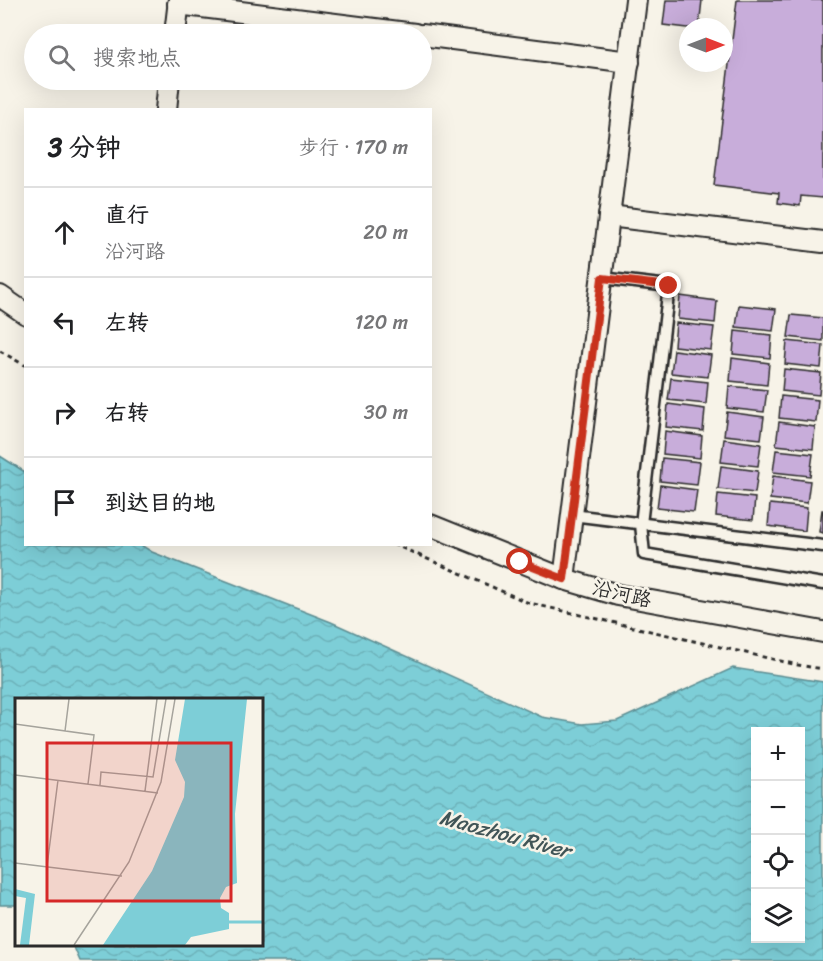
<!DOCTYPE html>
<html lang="zh">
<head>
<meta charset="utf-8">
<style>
  body { margin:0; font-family:Sriracha,"LXGW WenKai TC",sans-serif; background:#f2f2f2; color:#202124 }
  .controls { position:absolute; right:18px; bottom:18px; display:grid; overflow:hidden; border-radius:0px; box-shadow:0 6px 24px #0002 }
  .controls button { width:54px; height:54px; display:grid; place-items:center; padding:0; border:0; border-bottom:2px solid #e0e0e0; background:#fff; color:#202124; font:30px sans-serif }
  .compass { position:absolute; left:679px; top:18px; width:54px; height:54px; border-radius:50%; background:#fff; box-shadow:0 6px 24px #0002; rotate:90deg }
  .stop { position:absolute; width:18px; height:18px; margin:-14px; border:4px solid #c8321e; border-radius:50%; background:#fff }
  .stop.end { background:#c8321e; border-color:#fff; box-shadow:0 2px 6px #0008 }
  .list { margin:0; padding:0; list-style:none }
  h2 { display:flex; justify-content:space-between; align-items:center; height:78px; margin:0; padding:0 24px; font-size:26px }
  h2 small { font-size:20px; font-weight:400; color:#757577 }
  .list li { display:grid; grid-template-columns:39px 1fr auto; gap:18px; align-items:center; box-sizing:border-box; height:90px; padding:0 24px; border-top:2px solid #e0e0e0 }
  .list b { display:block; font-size:22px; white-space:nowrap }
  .list p { margin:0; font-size:20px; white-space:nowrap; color:#757577 }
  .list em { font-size:20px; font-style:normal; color:#757577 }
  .icon { flex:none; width:33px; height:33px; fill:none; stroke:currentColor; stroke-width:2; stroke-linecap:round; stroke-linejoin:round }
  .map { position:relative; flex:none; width:823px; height:961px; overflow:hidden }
  .search { position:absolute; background:#fff; box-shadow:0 6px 24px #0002; left:24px; top:24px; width:408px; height:66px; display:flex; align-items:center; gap:15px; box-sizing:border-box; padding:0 21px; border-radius:33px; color:#757577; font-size:22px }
  .panel { position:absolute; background:#fff; box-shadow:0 6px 24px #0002; left:24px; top:108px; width:408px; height:438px; border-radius:0px }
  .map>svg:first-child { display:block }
</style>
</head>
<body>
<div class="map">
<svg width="823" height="961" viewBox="0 0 823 961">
  <defs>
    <pattern id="water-waves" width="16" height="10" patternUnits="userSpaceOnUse" patternTransform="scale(1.5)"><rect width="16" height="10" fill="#7dced7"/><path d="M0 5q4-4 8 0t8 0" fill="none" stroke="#6cb1b9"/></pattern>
  </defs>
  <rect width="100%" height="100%" fill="#f7f3e8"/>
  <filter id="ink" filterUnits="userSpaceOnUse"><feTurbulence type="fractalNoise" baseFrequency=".0167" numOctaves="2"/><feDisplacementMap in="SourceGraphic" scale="12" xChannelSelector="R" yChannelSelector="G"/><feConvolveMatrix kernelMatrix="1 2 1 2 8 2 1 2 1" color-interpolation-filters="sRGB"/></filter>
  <g filter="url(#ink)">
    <path fill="url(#water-waves)" stroke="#5c8d92" stroke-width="1.5" fill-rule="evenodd" d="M 0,456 L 25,472 L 26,544 L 141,545 L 152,552 L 331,622 L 542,717 L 582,724 L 617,721 L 733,668 L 823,682 L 823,961 L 80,961 L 73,945 L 261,944 L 261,700 L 16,700 L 16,905 L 0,905 ZM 756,732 L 800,732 L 800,938 L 756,938 Z"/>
    <g fill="#c8adda" stroke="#2b2b2b" stroke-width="1.5">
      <path d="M 666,0 L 702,0 L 699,27 L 688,28 L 663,25 Z"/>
      <path d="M 737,0 L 823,0 L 823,198 L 801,196 L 800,206 L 778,203 L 779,193 L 714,185 Z"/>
      <path d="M 680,296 L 717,301 L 715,323 L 678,319 Z"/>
      <path d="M 739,305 L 776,309 L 773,331 L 736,327 Z"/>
      <path d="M 791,315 L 823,318 L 823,341 L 788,337 Z"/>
      <path d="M 676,323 L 714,327 L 711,350 L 674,346 Z"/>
      <path d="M 735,331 L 772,335 L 770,358 L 733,354 Z"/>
      <path d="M 787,341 L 823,345 L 821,368 L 785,364 Z"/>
      <path d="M 674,350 L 711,355 L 708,377 L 671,373 Z"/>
      <path d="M 732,358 L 769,363 L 767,385 L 730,381 Z"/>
      <path d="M 784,369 L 821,373 L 819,395 L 782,391 Z"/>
      <path d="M 671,378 L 708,382 L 706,404 L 668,400 Z"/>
      <path d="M 729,386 L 767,390 L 764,412 L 727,408 Z"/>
      <path d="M 781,396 L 818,400 L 816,422 L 779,418 Z"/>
      <path d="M 668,404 L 705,409 L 703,431 L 666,427 Z"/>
      <path d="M 727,412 L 764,417 L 761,439 L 724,435 Z"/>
      <path d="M 779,422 L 815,427 L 813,449 L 776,445 Z"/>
      <path d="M 665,431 L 702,436 L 700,458 L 663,454 Z"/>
      <path d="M 724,439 L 761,444 L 758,466 L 721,462 Z"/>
      <path d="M 776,450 L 813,454 L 810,476 L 773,472 Z"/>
      <path d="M 662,458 L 700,462 L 697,485 L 660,481 Z"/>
      <path d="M 721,466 L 758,471 L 755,493 L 718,489 Z"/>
      <path d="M 773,476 L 810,481 L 807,503 L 770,499 Z"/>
      <path d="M 660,485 L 697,490 L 694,512 L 657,508 Z"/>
      <path d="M 718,494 L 755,498 L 753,520 L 716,516 Z"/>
      <path d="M 770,504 L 807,508 L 805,531 L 768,526 Z"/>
      <path d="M 822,510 L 823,510 L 823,533 L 819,532 Z"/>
    </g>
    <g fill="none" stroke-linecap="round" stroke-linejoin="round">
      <defs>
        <g id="lane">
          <path d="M 602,278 L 669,286 L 641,524 L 644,554 L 823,584"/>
          <path d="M 572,515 L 823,546"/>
        </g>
        <g id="street">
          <path d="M 178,4 L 415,34"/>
          <path d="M 175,34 L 179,0"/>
          <path d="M 422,35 L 629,62"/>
          <path d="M 166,110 L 169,80"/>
          <path d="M 609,216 L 823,242"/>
          <path d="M 0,296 L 26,314"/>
          <path d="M 430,525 L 564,579 L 618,595 L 823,632"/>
          <path d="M 564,579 L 636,0"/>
        </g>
      </defs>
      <use href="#lane" stroke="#2b2b2b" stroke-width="15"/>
      <use href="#street" stroke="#2b2b2b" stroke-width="24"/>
      <g stroke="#2b2b2b" stroke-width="3" stroke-dasharray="4.5 4.5" stroke-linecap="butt">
        <path d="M 0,351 L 26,366"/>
        <path d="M 393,544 L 529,603 L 798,665 L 823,669"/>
      </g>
      <use href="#lane" stroke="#f7f3e8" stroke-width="10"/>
      <use href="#street" stroke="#f7f3e8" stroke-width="20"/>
    </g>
  </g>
  <g fill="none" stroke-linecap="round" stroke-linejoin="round" filter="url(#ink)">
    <path stroke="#c8321e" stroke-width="8" d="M 520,562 L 564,579 L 602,278 L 669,286"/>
  </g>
  <g text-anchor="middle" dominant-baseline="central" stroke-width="5" stroke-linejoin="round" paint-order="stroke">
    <g font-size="20" fill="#2b2b2b" stroke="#f7f3e8">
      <text transform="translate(622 594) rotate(13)">沿河路</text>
    </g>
    <g font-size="21" font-style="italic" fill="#405456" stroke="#f7f3e8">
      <text transform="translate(505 834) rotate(15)">Maozhou River</text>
    </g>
  </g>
  <g transform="translate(15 698)">
    <rect width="248" height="248" fill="#f7f3e8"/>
    <path d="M 170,1 L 232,1 L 220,116 L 222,185 L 211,189 L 205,200 L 206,210 L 214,215 L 214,231 L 176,239 L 170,247 L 88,247 L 137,173 L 169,99 L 170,84 L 160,62 ZM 0,191 L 20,196 L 14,247 L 5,247 L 11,200 L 0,198 Z" fill="#7dced7"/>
    <path fill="none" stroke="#7dced7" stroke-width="3" d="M 214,224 L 248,224"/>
    <path fill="none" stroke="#a5a39c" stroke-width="1.5" d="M 0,26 L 79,37 L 73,86M 50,33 L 54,1M 0,77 L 143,95M 85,87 L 86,74 L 138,79 L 151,1M 130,93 L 142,1M 0,165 L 107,178M 32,168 L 43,82M 59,247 L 114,164 L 146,84 L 160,1"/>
    <path fill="#d62828" fill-opacity="0.15" stroke="#d62828" stroke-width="3" d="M 32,45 L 216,45 L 216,203 L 32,203 Z"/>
    <rect width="248" height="248" fill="none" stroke="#2b2b2b" stroke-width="3"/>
  </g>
</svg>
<div class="controls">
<button>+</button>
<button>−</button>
<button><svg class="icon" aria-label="locate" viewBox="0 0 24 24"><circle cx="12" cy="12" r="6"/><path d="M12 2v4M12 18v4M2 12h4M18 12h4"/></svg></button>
<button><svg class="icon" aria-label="layers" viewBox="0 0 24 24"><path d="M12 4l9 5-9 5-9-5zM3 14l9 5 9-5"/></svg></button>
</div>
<svg class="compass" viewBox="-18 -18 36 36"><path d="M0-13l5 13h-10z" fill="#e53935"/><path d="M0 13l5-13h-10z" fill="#757577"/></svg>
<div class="stop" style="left:520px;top:562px"></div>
<div class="stop end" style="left:669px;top:286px"></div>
<div class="search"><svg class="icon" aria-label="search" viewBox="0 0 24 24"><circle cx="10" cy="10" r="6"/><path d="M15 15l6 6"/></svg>搜索地点</div>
<section class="panel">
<h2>3 分钟<small>步行 · 170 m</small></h2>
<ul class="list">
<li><svg class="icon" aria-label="ahead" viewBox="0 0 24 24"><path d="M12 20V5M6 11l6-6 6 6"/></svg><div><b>直行</b><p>沿河路</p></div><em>20 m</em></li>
<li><svg class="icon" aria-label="left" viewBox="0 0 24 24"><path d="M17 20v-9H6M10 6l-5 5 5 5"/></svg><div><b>左转</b></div><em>120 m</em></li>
<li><svg class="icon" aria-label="right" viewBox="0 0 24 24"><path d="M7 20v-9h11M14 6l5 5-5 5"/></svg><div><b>右转</b></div><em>30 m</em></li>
<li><svg class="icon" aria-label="arrive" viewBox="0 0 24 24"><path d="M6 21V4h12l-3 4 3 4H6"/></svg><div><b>到达目的地</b></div></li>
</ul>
</section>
</div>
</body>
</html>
